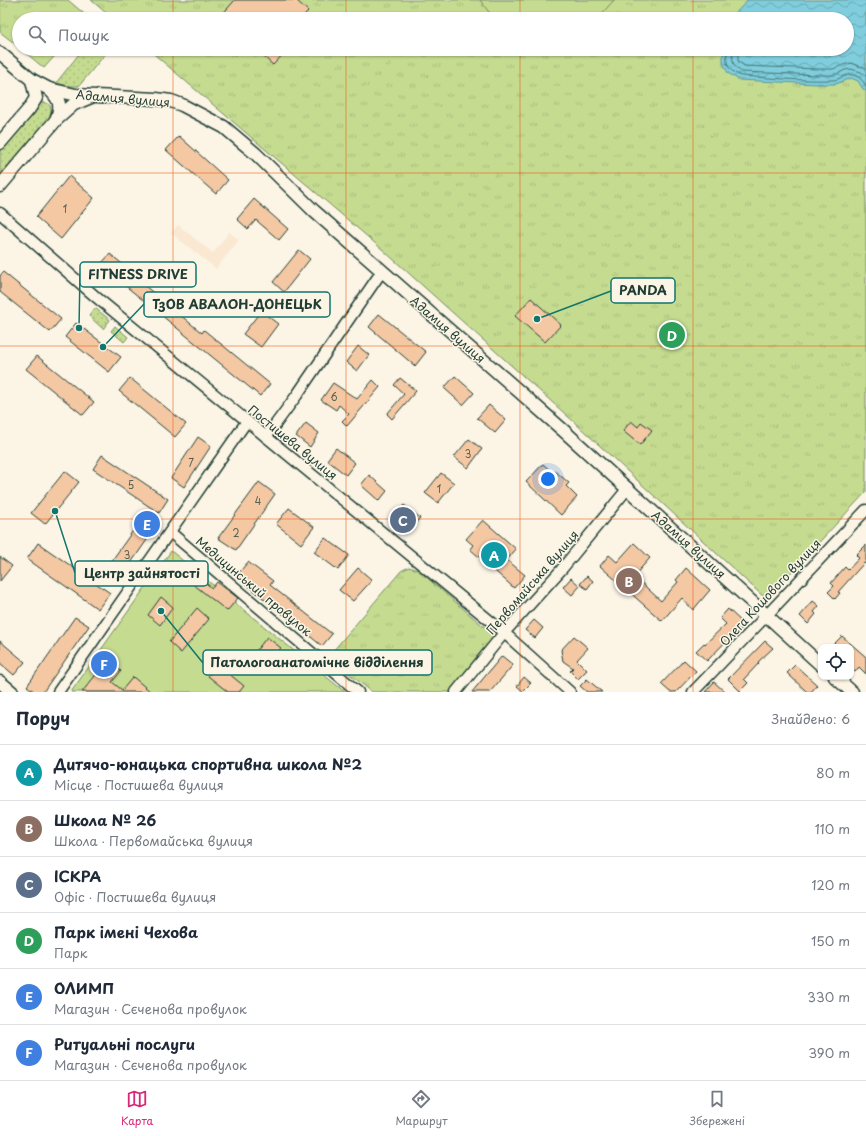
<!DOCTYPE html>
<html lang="uk">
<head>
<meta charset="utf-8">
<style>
  body { margin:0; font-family:"Playpen Sans",sans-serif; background:#f6f6f7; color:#1f2937 }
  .controls { position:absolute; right:12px; bottom:12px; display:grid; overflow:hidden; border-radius:8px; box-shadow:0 1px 3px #0004 }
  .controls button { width:36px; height:36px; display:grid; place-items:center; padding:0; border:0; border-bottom:1px solid #e0e1e3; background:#fff; color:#1f2937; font:20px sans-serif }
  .you { position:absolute; left:548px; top:479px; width:14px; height:14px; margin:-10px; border:3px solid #fff; border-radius:50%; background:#1a73e8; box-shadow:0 0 0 6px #1a73e833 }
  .badge { display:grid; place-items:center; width:26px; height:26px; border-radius:50%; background:#db2777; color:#fff; font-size:13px; font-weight:700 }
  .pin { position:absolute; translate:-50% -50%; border:2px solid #fff; box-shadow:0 1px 4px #0006 }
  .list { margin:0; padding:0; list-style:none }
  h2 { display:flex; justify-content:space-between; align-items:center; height:52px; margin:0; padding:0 16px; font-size:17px }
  h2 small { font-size:13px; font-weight:400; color:#747a83 }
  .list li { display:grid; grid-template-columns:26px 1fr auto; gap:12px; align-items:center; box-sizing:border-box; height:56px; padding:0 16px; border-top:1px solid #e0e1e3 }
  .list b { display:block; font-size:15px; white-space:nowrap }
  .list p { margin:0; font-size:13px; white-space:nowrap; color:#747a83 }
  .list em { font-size:13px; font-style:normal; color:#747a83 }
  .icon { flex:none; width:22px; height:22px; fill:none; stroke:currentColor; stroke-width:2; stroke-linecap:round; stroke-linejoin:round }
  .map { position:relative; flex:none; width:866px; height:692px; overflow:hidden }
  .search { position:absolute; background:#fff; box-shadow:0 1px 3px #0004; left:12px; right:12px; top:12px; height:44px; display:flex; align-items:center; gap:10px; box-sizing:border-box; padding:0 14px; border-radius:22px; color:#747a83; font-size:15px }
  .sheet { height:388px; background:#fff }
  nav { display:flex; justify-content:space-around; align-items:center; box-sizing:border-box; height:56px; border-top:1px solid #e0e1e3; background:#fff; font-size:11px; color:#747a83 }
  nav a { display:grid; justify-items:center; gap:2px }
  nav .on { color:#db2777 }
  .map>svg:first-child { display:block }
</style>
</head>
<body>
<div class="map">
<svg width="866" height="692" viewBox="0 0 866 692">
  <defs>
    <pattern id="grass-dots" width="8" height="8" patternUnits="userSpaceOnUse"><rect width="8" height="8" fill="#c5db90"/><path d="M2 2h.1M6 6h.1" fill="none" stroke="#a9bd7d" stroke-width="1.8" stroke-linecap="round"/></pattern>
    <pattern id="park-tufts" width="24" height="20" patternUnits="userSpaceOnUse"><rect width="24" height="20" fill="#c5db90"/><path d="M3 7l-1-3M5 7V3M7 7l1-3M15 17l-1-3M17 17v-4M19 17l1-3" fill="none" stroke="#a9bd7d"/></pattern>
    <pattern id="water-waves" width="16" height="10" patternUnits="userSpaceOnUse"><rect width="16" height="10" fill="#80cedd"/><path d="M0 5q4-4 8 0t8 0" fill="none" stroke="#68a8b4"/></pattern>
  </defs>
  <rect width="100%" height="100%" fill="#fcf5e5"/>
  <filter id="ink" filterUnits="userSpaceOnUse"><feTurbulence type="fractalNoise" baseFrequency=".025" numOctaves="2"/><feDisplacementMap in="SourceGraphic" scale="8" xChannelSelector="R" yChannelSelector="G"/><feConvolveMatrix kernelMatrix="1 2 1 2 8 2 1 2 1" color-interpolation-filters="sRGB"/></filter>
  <g filter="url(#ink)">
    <path fill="#fae8d2" d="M 178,225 L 213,253 L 229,232 L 239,240 L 216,269 L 171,233 Z"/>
    <g fill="url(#grass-dots)" stroke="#728c62">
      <path d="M 83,49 L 103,49 L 107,52 L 79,86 L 68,86 L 56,83 Z"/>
      <path d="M 40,103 C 53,101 52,110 49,119 L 0,178 L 0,150 Z"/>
      <path d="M 95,308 L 110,320 L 103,329 L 89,316 Z"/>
      <path d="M 115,326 L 128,337 L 124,342 L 111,331 Z"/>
    </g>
    <g fill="url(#park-tufts)" stroke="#728c62">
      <path d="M 0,0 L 68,0 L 89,18 L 89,19 L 19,19 L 19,47 L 0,32 Z"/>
      <path d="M 91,0 L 866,0 L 866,492 L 766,599 L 573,421 L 383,250 L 148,49 L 847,49 L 847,19 L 113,19 Z"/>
      <path d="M 21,49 L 61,49 L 44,68 Z"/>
      <path d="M 409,567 L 418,570 L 495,636 L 495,638 L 452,692 L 372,692 L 341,667 L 333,657 L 333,651 L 401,571 Z"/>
    </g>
    <g fill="#c5db90" stroke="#728c62">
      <path d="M 480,0 L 614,0 L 597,19 L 498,19 L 488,11 Z"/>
      <path d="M 171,551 L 345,692 L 71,692 Z"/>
    </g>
    <path fill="url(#water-waves)" stroke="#599499" d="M 748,0 L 866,0 L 866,91 L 863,89 L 858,81 L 851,78 L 836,84 L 818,84 L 739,80 L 728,73 L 723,63 L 723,53 L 721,49 L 847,49 L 847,19 L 730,19 Z"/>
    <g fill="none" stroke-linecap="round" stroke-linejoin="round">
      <g stroke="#467778" stroke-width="1">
        <path d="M 726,49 C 728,54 726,57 727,62 C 728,70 735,73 741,76 C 771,78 802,81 833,80 C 840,80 845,73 853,75 C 860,77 863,80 866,87"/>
        <path d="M 731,49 C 735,61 729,64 742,72 L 818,75 L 835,75 L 845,70 L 851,69 L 861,72 L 866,76"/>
        <path d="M 738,49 L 738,61 L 744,66 L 818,69 L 833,69 L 843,65 L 851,63 L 866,68"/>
      </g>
    </g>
    <g fill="#f5c8a4" stroke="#1f3d34">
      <path d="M 235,0 L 296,0 L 308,11 L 300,19 L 218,19 Z"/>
      <path d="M 255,49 L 288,49 L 273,65 Z"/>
      <path d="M 179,136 L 228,180 L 216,194 L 166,150 Z"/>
      <path d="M 69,176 L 94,198 L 61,239 L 36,217 Z"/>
      <path d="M 254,199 L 288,229 L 279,240 L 256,220 L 248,229 L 237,219 Z"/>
      <path d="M 299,250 L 310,259 L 284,292 L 273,282 Z"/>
      <path d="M 110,254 L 141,279 L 139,281 L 202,333 L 204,330 L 270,384 L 260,396 L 100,265 Z"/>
      <path d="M 3,272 L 61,319 L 50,332 L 0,292 L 0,276 Z"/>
      <path d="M 531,298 L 561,325 L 545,342 L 515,316 Z"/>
      <path d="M 261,311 L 278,324 L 261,347 L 243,334 Z"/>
      <path d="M 379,314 L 426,352 L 415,366 L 369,327 Z"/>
      <path d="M 76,323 L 121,357 L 109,372 L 65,337 Z"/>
      <path d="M 358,346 L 369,355 L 357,371 L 346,362 Z"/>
      <path d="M 37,356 L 94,402 L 83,415 L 26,369 Z"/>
      <path d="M 455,376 L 474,393 L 463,405 L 444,388 Z"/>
      <path d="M 130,378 L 186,424 L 175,437 L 119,391 Z"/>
      <path d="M 400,378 L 416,391 L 392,419 L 387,414 L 404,394 L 394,385 Z"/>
      <path d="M 373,380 L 380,387 L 347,426 L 342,421 L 349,414 L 339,405 L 336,410 L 321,400 L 333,383 L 357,399 Z"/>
      <path d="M 489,405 L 506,420 L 495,433 L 477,418 Z"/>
      <path d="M 631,421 L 638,427 L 641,422 L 652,430 L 640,445 L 623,431 Z"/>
      <path d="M 306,423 L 319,433 L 310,447 L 296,436 Z"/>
      <path d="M 198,437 L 211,446 L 184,487 L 171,478 Z"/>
      <path d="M 469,439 L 482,449 L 468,468 L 454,457 Z"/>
      <path d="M 336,448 L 355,463 L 346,475 L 327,460 Z"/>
      <path d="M 102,455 L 168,499 L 159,513 L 93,469 Z"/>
      <path d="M 543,464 L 553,473 L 555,471 L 569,483 L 566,486 L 577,497 L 561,515 L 526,482 Z"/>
      <path d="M 65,471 L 79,482 L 45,524 L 31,513 Z"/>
      <path d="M 441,473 L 454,483 L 438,503 L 425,493 Z"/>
      <path d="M 369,475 L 387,491 L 379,501 L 361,485 Z"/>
      <path d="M 259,482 L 275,494 L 236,550 L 218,538 Z"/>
      <path d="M 404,505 L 420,518 L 411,528 L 395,515 Z"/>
      <path d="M 289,508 L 314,527 L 301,544 L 276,524 Z"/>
      <path d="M 142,518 L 156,527 L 117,583 L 103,573 Z"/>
      <path d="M 483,520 L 516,549 L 507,560 L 525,575 L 514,588 L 470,549 L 473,545 L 466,539 Z"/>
      <path d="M 325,538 L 349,555 L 338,570 L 314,552 Z"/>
      <path d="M 38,543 L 110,593 L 98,609 L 27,559 Z"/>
      <path d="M 634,543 L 650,558 L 634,576 L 661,601 L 678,582 L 676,580 L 686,568 L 710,590 L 693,610 L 682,598 L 662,621 L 600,566 L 609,555 L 617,562 Z"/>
      <path d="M 866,545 L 866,564 L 864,563 L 855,573 L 838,592 L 840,593 L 835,599 L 828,592 L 834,586 L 831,583 L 845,567 L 848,570 L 859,558 L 856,555 Z"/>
      <path d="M 0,557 L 12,566 L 0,581 Z"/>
      <path d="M 248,562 L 273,581 L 270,585 L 332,634 L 322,646 L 236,576 Z"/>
      <path d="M 191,565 L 200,572 L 197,576 L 212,588 L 217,582 L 238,598 L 227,611 L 183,576 Z"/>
      <path d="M 358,568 L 372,580 L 353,601 L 339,590 Z"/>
      <path d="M 587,576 L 593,581 L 587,589 L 580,584 Z"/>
      <path d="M 571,578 L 580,586 L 572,595 L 563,587 Z"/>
      <path d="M 161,597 L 173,607 L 160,625 L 148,615 Z"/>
      <path d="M 813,601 L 819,606 L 814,612 L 816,614 L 808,624 L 800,616 Z"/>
      <path d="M 197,608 L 209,619 L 181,653 L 169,642 Z"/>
      <path d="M 728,609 L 745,625 L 736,634 L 735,632 L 707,661 L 696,651 L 704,643 L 705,644 L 726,624 L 720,618 Z"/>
      <path d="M 75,617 L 89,626 L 43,692 L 35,692 L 27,686 Z"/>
      <path d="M 534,620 L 543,628 L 535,638 L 525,630 Z"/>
      <path d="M 574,636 L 588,648 L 577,660 L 587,670 L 578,679 L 570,671 L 573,668 L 563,661 L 561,650 Z"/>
      <path d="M 842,636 L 866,657 L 866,674 L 859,667 L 855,672 L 851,669 L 851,647 L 831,647 Z"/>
      <path d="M 267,637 L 281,648 L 269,662 L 256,651 Z"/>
      <path d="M 0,641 L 25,662 L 14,675 L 0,663 Z"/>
      <path d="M 765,641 L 773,648 L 758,662 L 759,663 L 744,679 L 748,683 L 740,691 L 728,679 Z"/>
      <path d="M 502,656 L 513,665 L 490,692 L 472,692 Z"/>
      <path d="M 108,660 L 121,671 L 112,682 L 122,690 L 133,677 L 151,692 L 82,692 Z"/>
      <path d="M 684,660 L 696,671 L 676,692 L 670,692 L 661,684 Z"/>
      <path d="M 218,665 L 244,686 L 239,692 L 228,692 L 208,676 Z"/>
      <path d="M 795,665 L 817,685 L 811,692 L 807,692 L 787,673 Z"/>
      <path d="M 524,677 L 531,683 L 523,691 L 517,686 Z"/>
      <path d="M 587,679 L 602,692 L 587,692 L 580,686 Z"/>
      <path d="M 714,682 L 725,692 L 705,692 Z"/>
    </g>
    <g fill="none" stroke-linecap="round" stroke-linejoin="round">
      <defs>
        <g id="minor">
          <path d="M 0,213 L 96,297 L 500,629 L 570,692"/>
          <path d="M 266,437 L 297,395 L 382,271"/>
          <path d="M 170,532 L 358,692"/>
          <path d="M 58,692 L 247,421"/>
          <path d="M 456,692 L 504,633 L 561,570 L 628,488"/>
          <path d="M 693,692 L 767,615 L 866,510"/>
        </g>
        <g id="tertiary">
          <path d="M 0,53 L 32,80 L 49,89 L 76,95 L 156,99 L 171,101 L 182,105 L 224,127 L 256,154 L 314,211 L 564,431 L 821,665"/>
          <path d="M 49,89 C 60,100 62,105 56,120"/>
          <path d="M 0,143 L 29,109 L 36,98 L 32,80"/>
          <path d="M 0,186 L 56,120 L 74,104 L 91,97"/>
          <path d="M 835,677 L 852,692"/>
          <path d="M 0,682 L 12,692"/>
        </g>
      </defs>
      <use href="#minor" stroke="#1f3d34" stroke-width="13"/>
      <use href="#tertiary" stroke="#1f3d34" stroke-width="15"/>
      <use href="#minor" stroke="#fcf5e5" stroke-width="10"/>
      <use href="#tertiary" stroke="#fcf5e5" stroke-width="12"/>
    </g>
  </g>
  <path fill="none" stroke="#e8590c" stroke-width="1" stroke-opacity="0.55" d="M 173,0 L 173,19M 346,0 L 346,19M 520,0 L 520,19M 693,0 L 693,19M 173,49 L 173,692M 346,49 L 346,692M 520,49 L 520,692M 693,49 L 693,692M 0,173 L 866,173M 0,346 L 866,346M 0,519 L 866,519"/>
  <g text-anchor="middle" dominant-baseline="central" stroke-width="3" stroke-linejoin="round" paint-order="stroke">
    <g font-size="10" fill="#546050">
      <text x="65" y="208">1</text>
      <text x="334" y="396">6</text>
      <text x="468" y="453">3</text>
      <text x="191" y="462">7</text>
      <text x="131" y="484">5</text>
      <text x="439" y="488">1</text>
      <text x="258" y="500">4</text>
      <text x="236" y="532">2</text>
      <text x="127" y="554">3</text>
    </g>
    <g font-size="12" fill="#1f3d34" stroke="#fcf5e5">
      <text transform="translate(123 98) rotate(5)">Адамця вулиця</text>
      <text transform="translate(448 329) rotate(41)">Адамця вулиця</text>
      <text transform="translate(293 442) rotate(39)">Постишева вулиця</text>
      <text transform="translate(689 544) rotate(42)">Адамця вулиця</text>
      <text transform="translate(532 582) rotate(-49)">Первомайська вулиця</text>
      <text transform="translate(254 586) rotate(40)">Медицинський провулок</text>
      <text transform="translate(770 592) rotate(-47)">Олега Кошового вулиця</text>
    </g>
  </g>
  <path fill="none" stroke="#0f766e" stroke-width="1.5" d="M79 328L80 274M537 319L611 291M103 347L144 304M55 511L75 573M161 611L203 663"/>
  <g fill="#0f766e" stroke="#fcf5e5" stroke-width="1.5">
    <circle cx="79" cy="328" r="4"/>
    <circle cx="537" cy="319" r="4"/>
    <circle cx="103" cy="347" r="4"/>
    <circle cx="55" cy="511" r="4"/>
    <circle cx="161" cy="611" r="4"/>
  </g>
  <g fill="#fcf5e5" stroke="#0f766e" stroke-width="1.5">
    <rect x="80" y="262" width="116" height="25" rx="4"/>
    <rect x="611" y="278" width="64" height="25" rx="4"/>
    <rect x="144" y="292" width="186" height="25" rx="4"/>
    <rect x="75" y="561" width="133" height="25" rx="4"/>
    <rect x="203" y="650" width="229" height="25" rx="4"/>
  </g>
  <g font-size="13" text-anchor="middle" font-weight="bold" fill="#1f3d34">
    <text x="138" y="279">FITNESS DRIVE</text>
    <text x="643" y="295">PANDA</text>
    <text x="237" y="309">ТзОВ АВАЛОН-ДОНЕЦЬК</text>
    <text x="142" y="578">Центр зайнятості</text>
    <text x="317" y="667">Патологоанатомічне відділення</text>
  </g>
</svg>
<div class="controls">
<button><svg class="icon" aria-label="locate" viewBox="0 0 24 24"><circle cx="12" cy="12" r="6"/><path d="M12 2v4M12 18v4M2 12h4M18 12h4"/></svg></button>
</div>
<div class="you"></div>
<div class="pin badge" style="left:494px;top:555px;background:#0f9aa8">A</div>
<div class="pin badge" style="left:629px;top:581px;background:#8d6e63">B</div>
<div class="pin badge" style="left:403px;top:520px;background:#5c6f8a">C</div>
<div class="pin badge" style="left:672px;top:335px;background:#2e9e5b">D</div>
<div class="pin badge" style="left:147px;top:524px;background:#3f7fe0">E</div>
<div class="pin badge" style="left:104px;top:664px;background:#3f7fe0">F</div>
<div class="search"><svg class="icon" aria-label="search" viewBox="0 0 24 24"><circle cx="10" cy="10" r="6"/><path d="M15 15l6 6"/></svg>Пошук</div>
</div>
<section class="sheet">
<h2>Поруч<small>Знайдено: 6</small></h2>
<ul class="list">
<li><span class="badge" style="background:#0f9aa8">A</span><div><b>Дитячо-юнацька спортивна школа №2</b><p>Місце · Постишева вулиця</p></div><em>80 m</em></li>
<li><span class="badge" style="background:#8d6e63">B</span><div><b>Школа № 26</b><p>Школа · Первомайська вулиця</p></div><em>110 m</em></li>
<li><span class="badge" style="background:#5c6f8a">C</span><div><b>ІСКРА</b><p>Офіс · Постишева вулиця</p></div><em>120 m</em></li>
<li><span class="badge" style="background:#2e9e5b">D</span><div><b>Парк імені Чехова</b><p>Парк</p></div><em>150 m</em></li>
<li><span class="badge" style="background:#3f7fe0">E</span><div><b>ОЛИМП</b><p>Магазин · Сєченова провулок</p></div><em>330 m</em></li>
<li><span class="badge" style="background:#3f7fe0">F</span><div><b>Ритуальні послуги</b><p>Магазин · Сєченова провулок</p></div><em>390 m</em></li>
</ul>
</section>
<nav>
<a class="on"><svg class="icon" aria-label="map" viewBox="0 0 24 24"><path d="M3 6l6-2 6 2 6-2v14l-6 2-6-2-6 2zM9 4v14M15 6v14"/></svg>Карта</a>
<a><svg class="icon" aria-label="directions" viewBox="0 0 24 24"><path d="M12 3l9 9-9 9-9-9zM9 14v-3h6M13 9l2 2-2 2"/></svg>Маршрут</a>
<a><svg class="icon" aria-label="saved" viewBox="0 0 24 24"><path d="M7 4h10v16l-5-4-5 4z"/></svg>Збережені</a>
</nav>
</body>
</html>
